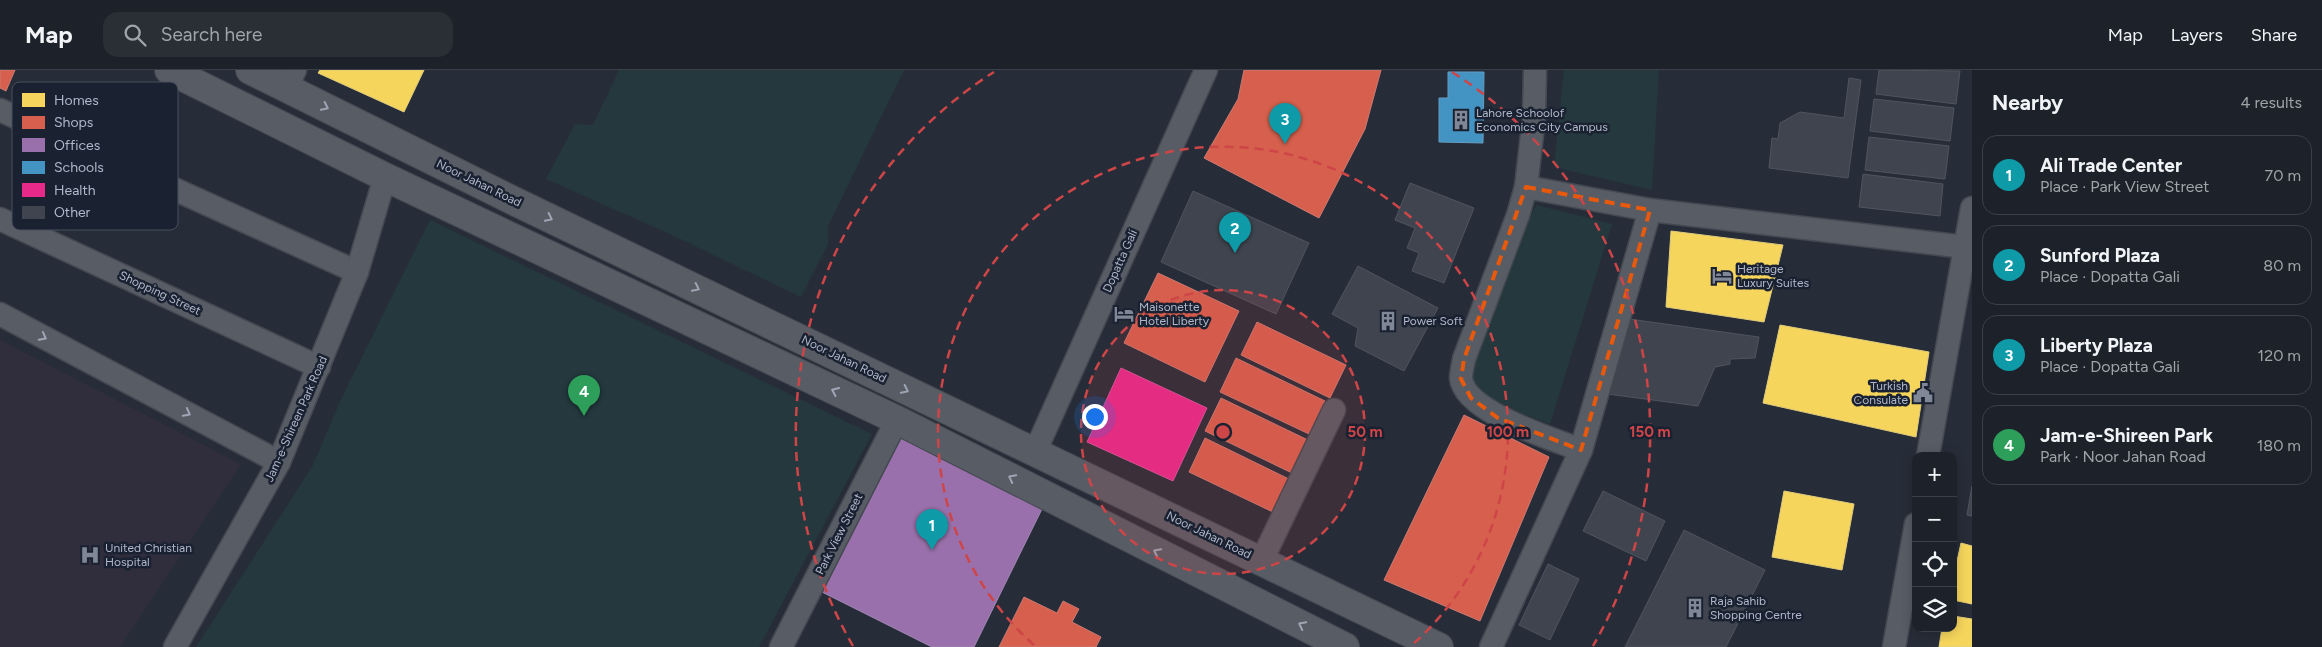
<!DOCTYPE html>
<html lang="en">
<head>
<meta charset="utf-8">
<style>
  body { margin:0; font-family:Figtree,sans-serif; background:#2a2f36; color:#f1f3f6 }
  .controls { position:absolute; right:15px; bottom:15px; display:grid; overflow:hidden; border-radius:10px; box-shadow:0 2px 12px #0003 }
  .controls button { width:45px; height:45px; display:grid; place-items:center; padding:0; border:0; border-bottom:1px solid #3b3f47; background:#1d222a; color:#f1f3f6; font:25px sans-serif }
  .you { position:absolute; left:1094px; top:346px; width:18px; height:18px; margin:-12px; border:4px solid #fff; border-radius:50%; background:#1a73e8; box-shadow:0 0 0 8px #1a73e833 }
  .badge { display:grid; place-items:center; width:32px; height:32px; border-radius:50%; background:#bca0f2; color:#fff; font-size:16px; font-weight:700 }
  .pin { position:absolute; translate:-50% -41px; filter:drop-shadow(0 1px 2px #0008) }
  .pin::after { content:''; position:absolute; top:26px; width:18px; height:15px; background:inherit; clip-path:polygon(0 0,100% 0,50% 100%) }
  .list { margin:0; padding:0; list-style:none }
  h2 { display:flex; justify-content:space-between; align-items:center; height:65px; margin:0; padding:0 20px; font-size:21px }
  h2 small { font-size:16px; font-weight:400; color:#a0a4a8 }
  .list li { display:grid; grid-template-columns:32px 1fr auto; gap:15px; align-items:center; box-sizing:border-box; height:80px; margin:0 10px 10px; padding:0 10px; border:1px solid #3b3f47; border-radius:15px }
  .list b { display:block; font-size:19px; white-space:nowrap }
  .list p { margin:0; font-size:16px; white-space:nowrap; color:#a0a4a8 }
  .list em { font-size:16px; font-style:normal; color:#a0a4a8 }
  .icon { flex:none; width:28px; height:28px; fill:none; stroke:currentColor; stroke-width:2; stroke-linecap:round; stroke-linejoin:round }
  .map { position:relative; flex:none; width:1972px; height:577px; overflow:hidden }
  header { display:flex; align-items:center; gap:30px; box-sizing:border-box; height:70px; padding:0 25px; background:#1d222a; border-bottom:1px solid #3b3f47 }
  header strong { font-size:24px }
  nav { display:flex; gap:28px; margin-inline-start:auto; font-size:18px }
  .search { width:350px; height:45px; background:#2a2f36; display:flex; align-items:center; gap:12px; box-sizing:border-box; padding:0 18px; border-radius:15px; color:#a0a4a8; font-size:19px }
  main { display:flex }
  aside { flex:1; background:#1d222a }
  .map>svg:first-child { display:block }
</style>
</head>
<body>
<header>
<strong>Map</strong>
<div class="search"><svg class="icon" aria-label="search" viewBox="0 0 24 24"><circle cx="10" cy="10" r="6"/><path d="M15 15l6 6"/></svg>Search here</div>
<nav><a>Map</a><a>Layers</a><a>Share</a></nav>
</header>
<main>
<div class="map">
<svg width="1972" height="577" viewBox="0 0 1972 577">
  <rect width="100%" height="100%" fill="#272d38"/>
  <path fill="#302d3d" d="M 0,270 L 241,394 L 120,577 L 0,577 Z"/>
  <g fill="#24383e">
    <path d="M 619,0 L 904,0 L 828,156 L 828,174 L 801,227 L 672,165 L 546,109 L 575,54 L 593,55 Z"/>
    <path d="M 1564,0 L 1659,0 L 1652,120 L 1554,97 Z"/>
    <path d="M 1536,135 L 1612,154 L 1550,354 L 1521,343 L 1484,325 L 1463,296 Z"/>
    <path d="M 430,150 L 872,364 L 759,577 L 196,577 L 312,397 L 342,327 Z"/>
  </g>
  <g fill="#f6d55c" stroke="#e1cc7d">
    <path d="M 320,0 L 424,0 L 404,42 L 318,3 Z"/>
    <path d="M 1671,161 L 1783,175 L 1764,252 L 1666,237 Z"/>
    <path d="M 1780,255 L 1929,282 L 1916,367 L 1763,333 Z"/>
    <path d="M 1784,421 L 1854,434 L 1842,500 L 1772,487 Z"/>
    <path d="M 1961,473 L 1972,476 L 1972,534 L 1953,530 L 1953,509 Z"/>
    <path d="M 1953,546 L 1972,549 L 1972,577 L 1939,577 L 1942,558 L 1953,558 Z"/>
  </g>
  <g fill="#d6604d" stroke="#cb7a72">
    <path d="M 0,0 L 15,0 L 6,21 L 0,18 Z"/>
    <path d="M 1244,0 L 1381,0 L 1365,59 L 1319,148 L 1204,88 L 1238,29 Z"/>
    <path d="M 1158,203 L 1239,241 L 1205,312 L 1124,273 Z"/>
    <path d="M 1257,252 L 1346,295 L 1330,328 L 1241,285 Z"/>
    <path d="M 1236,288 L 1325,331 L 1309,364 L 1220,322 Z"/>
    <path d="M 1221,328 L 1310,371 L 1294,404 L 1205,361 Z"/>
    <path d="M 1464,345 L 1549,387 L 1480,551 L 1384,510 Z"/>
    <path d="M 1205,368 L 1293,411 L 1277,444 L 1189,402 Z"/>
    <path d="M 1024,527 L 1057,543 L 1063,531 L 1079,539 L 1072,552 L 1101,567 L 1096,577 L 999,577 Z"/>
  </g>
  <path fill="#9970ab" stroke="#a086b4" d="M 902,367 L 1042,439 L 974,577 L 932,577 L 820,521 Z"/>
  <path fill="#4393c3" stroke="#649ec5" d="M 1448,2 L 1484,2 L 1483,73 L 1439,72 L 1439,28 L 1448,28 Z"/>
  <path fill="#e7298a" stroke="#d6549d" d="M 1121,298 L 1207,338 L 1173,411 L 1087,372 Z"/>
  <g fill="#3f444e" stroke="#4f555f">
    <path d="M 1879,0 L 1960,1 L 1956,34 L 1876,24 Z"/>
    <path d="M 1849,8 L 1861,10 L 1848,108 L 1769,98 L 1772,68 L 1778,69 L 1780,53 L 1800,42 L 1844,48 Z"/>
    <path d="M 1874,29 L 1954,38 L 1950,71 L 1870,61 Z"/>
    <path d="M 1869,67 L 1949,76 L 1945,109 L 1865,100 Z"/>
    <path d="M 1863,104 L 1943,114 L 1940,146 L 1859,137 Z"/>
    <path d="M 1410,113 L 1474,138 L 1444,213 L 1412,201 L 1419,183 L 1407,178 L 1415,158 L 1395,150 Z"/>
    <path d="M 1193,121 L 1309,173 L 1276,244 L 1161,192 Z"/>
    <path d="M 1358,196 L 1438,238 L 1404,301 L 1355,276 L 1358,258 L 1332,244 Z"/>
    <path d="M 1629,249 L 1759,267 L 1755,288 L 1730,289 L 1730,294 L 1715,297 L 1698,336 L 1607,324 Z"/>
    <path d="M 1972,416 L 1972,446 L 1967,445 Z"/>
    <path d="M 1603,421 L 1665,451 L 1646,491 L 1583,461 Z"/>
    <path d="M 1684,460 L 1765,500 L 1726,577 L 1625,577 Z"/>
    <path d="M 1548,494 L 1579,509 L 1550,570 L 1519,555 Z"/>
  </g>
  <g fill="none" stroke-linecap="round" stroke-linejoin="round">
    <defs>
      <g id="minor">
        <path d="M 1535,0 L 1534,47 L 1526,117 L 1518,145 L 1464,289 C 1463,295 1461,302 1461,308 C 1464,342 1553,369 1581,380"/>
        <path d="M 286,18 L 295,0"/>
        <path d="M 0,40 L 357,202"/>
        <path d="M 1526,117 L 1650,140 L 1965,177"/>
        <path d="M 0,149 L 319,297"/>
        <path d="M 0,244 L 279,392"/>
        <path d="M 1035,382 L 1206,0"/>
        <path d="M 1928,386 L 1972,138"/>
        <path d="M 1262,490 L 1334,340"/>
        <path d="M 175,577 L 279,392 L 357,202 L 385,107"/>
        <path d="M 781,577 L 897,350"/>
        <path d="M 1491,577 L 1581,380 L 1650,140"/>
        <path d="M 1894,577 L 1916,454"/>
      </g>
      <g id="tertiary">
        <path d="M 169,0 L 385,107 L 897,350 L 1345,577"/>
        <path d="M 250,0 L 516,132 L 1439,577"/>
      </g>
    </defs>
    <use href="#minor" stroke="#444851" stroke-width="25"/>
    <use href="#tertiary" stroke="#444851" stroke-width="30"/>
    <use href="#minor" stroke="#585c65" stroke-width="22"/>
    <use href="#tertiary" stroke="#585c65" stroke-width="28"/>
  </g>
  <defs><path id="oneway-chevron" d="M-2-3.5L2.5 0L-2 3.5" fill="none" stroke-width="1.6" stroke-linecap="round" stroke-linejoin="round" transform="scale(1.25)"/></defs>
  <g stroke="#9ea6b5">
    <use href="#oneway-chevron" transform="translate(325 37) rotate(26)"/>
    <use href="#oneway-chevron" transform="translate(549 148) rotate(26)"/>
    <use href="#oneway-chevron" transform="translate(696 218) rotate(26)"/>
    <use href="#oneway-chevron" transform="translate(43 267) rotate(28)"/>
    <use href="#oneway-chevron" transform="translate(905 320) rotate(26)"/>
    <use href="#oneway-chevron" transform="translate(835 321) rotate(-155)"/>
    <use href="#oneway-chevron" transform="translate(187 343) rotate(28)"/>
    <use href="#oneway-chevron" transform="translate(1012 408) rotate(-153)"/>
    <use href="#oneway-chevron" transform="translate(1157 482) rotate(-153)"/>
    <use href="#oneway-chevron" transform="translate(1302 555) rotate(-153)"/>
  </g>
  <path fill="none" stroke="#e8590c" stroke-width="4" stroke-dasharray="10 6" stroke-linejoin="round" d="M 1526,117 L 1650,140 L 1581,380 L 1498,348 L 1471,328 L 1461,309 L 1464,289 Z"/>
  <circle cx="1223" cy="362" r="142" fill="#ce4548" fill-opacity=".12"/>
  <g fill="none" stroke="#ce4548" stroke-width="2.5" stroke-dasharray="9 6">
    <circle cx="1223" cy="362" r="142"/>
    <path d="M1034 575A285 285 0 1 1 1412 575"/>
    <path d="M853 576A427 427 0 0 1 994 2M1452 2A427 427 0 0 1 1593 576"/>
  </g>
  <defs>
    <symbol id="building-bare" viewBox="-9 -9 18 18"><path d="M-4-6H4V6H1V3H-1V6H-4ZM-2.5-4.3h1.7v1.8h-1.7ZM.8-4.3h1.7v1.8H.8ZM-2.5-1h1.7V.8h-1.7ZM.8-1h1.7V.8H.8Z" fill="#808796" stroke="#1a2232" stroke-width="2.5" paint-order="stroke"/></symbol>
    <symbol id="hotel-bare" viewBox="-9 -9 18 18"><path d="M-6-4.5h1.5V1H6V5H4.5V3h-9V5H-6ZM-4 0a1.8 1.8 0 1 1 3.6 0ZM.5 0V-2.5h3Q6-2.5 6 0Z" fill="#808796" stroke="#1a2232" stroke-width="2.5" paint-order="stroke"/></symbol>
    <symbol id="civic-bare" viewBox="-9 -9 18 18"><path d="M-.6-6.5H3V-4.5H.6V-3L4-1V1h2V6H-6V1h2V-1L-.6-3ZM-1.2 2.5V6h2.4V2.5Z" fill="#808796" stroke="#1a2232" stroke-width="2.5" paint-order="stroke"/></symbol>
    <symbol id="hospital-bare" viewBox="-9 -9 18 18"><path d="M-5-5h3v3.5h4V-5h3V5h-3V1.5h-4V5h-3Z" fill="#808796" stroke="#1a2232" stroke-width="2.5" paint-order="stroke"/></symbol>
  </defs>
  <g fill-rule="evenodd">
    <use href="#building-bare" x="1447" y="36" width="28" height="28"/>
    <use href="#hotel-bare" x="1708" y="192" width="28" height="28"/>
    <use href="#hotel-bare" x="1110" y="230" width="28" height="28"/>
    <use href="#building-bare" x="1374" y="237" width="28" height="28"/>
    <use href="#civic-bare" x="1909" y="309" width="28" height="28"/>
    <use href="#hospital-bare" x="76" y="471" width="28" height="28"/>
    <use href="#building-bare" x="1681" y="524" width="28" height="28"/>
  </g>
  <g text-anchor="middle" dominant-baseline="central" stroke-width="5" stroke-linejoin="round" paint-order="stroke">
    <g font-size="12" fill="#b0b8c9" stroke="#1a2232" text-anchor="start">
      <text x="1476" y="43">Lahore Schoolof<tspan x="1476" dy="14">Economics City Campus</tspan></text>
      <text x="1737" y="199">Heritage<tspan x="1737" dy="14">Luxury Suites</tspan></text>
      <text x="1139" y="237">Maisonette<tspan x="1139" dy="14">Hotel Liberty</tspan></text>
      <text x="1403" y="251">Power Soft</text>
      <text x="1908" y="316" text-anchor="end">Turkish<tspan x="1908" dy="14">Consulate</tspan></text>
      <text x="105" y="478">United Christian<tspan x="105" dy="14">Hospital</tspan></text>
      <text x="1710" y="531">Raja Sahib<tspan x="1710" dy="14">Shopping Centre</tspan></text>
    </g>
    <g font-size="12" fill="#b0b8c9" stroke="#1a2232">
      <text transform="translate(479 113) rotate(26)">Noor Jahan Road</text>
      <text transform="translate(1120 191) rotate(-66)">Dopatta Gali</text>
      <text transform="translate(160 223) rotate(25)">Shopping Street</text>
      <text transform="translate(844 289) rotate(26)">Noor Jahan Road</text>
      <text transform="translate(296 349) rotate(-66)">Jam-e-Shireen Park Road</text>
      <text transform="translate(839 464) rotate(-63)">Park View Street</text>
      <text transform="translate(1209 465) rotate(26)">Noor Jahan Road</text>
    </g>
  </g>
  <rect x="12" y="12" width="166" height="148" rx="8" fill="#1a2232" stroke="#474f5f" stroke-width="1"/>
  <rect x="22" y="23" width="23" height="14" fill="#f6d55c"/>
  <rect x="22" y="46" width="23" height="13" fill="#d6604d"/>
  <rect x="22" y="68" width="23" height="14" fill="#9970ab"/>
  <rect x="22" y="91" width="23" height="13" fill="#4393c3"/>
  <rect x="22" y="113" width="23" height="14" fill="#e7298a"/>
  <rect x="22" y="136" width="23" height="13" fill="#3f444e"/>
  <g font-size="14" fill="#b0b8c9">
    <text x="54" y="35">Homes</text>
    <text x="54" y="57">Shops</text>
    <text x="54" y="80">Offices</text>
    <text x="54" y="102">Schools</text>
    <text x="54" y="125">Health</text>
    <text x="54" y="147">Other</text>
  </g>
  <circle cx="1223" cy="362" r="8" fill="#ce4548" stroke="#1a2232" stroke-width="2.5"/>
  <g font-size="15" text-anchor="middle" font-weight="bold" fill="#ce4548" stroke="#1a2232" stroke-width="5" stroke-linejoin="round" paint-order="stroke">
    <text x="1365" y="367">50 m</text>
    <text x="1508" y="367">100 m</text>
    <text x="1650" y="367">150 m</text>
  </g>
</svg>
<div class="controls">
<button>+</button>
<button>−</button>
<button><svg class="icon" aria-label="locate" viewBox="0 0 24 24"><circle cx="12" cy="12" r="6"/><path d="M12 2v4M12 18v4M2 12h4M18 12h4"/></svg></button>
<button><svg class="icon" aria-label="layers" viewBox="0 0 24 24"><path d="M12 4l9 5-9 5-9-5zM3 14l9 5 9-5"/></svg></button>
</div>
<div class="you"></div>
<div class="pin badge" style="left:932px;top:480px;background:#0f9aa8">1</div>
<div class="pin badge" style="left:1235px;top:183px;background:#0f9aa8">2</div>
<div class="pin badge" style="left:1285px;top:74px;background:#0f9aa8">3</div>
<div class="pin badge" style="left:584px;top:346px;background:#2e9e5b">4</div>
</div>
<aside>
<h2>Nearby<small>4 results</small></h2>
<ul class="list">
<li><span class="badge" style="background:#0f9aa8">1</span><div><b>Ali Trade Center</b><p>Place · Park View Street</p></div><em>70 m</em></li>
<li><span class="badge" style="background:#0f9aa8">2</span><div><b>Sunford Plaza</b><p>Place · Dopatta Gali</p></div><em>80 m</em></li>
<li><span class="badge" style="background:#0f9aa8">3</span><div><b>Liberty Plaza</b><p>Place · Dopatta Gali</p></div><em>120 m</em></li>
<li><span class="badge" style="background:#2e9e5b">4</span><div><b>Jam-e-Shireen Park</b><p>Park · Noor Jahan Road</p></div><em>180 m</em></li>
</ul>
</aside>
</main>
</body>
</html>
